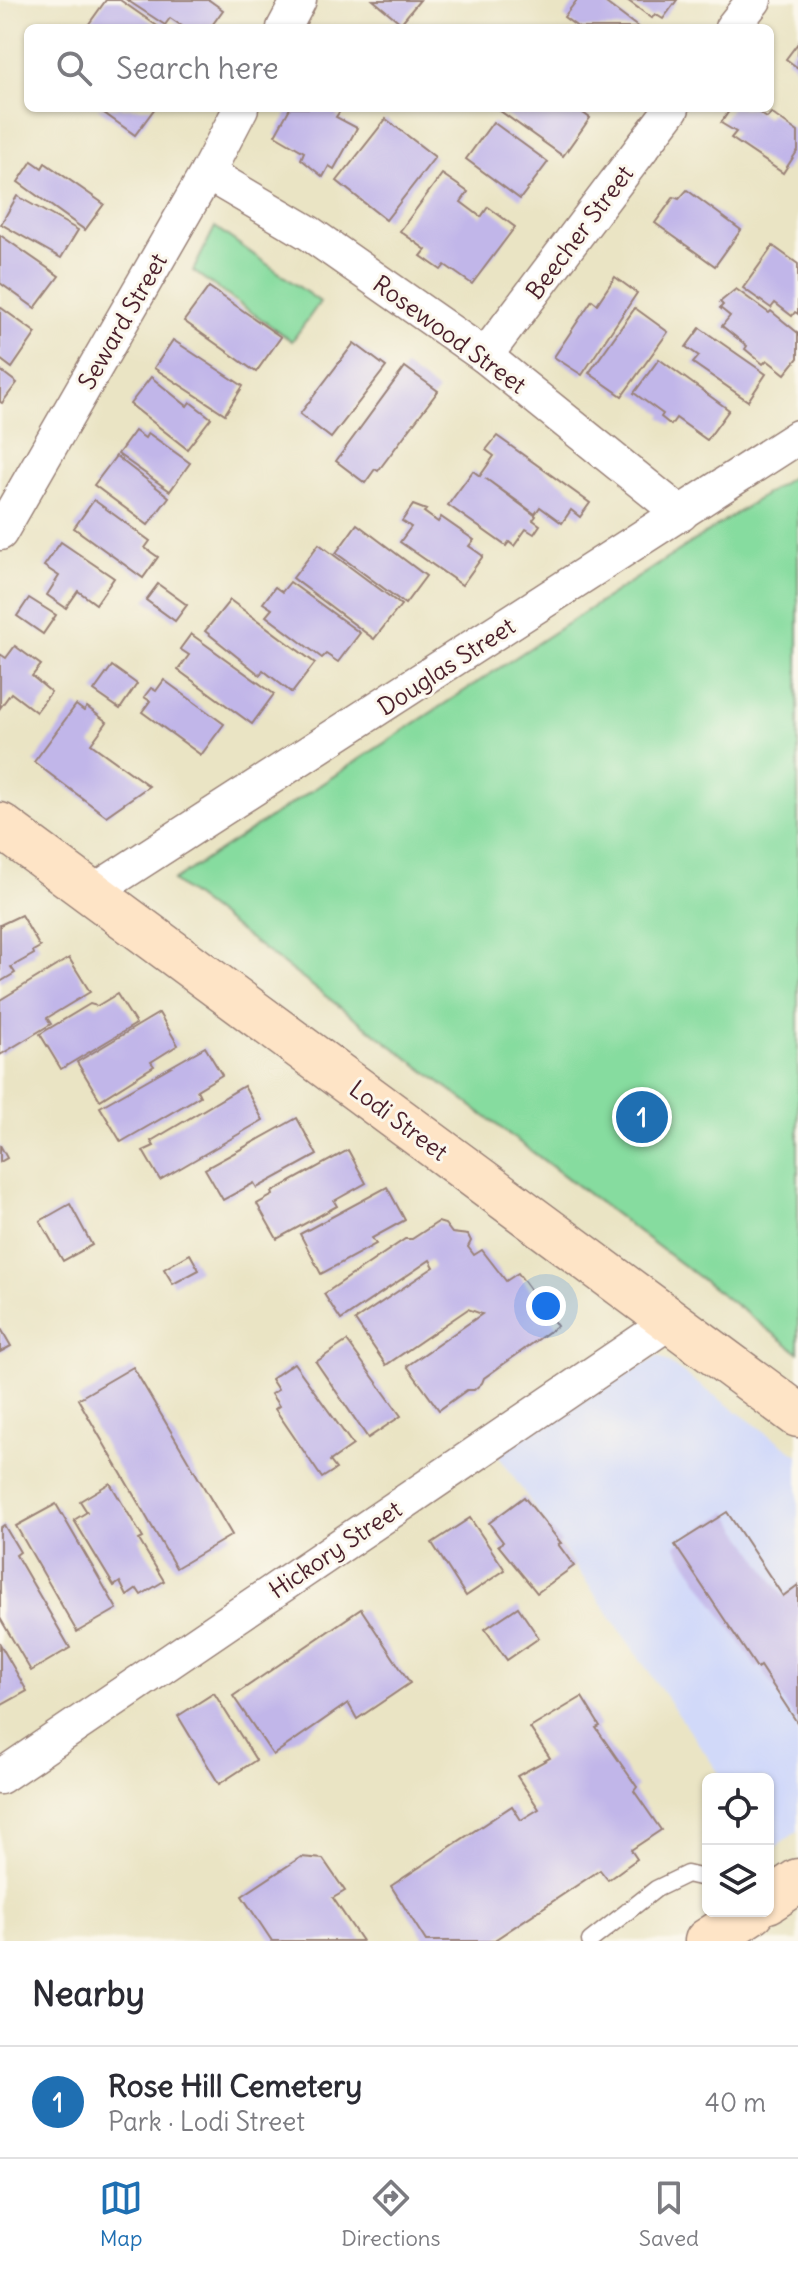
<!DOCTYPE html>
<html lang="en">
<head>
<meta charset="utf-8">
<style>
  body { margin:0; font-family:Delius,sans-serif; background:#f2f2f3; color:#2b2b33 }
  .controls { position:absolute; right:24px; bottom:24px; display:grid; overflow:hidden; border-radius:12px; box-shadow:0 2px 6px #0004 }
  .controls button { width:72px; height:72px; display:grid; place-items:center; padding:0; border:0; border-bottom:2px solid #e1e1e2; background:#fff; color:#2b2b33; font:40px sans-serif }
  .you { position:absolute; left:546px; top:1306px; width:28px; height:28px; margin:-20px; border:6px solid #fff; border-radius:50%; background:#1a73e8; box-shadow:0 0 0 12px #1a73e833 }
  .badge { display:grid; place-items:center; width:52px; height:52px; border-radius:50%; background:#1f6fb2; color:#fff; font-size:26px; font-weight:700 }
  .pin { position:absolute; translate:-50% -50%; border:4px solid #fff; box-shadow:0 2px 8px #0006 }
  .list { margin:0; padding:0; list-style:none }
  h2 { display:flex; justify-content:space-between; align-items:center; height:104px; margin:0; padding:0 32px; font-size:34px }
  h2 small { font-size:26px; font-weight:400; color:#7c7c81 }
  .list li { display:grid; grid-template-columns:52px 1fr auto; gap:24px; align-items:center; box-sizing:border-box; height:112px; padding:0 32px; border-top:2px solid #e1e1e2 }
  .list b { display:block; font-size:30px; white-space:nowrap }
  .list p { margin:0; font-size:26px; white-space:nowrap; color:#7c7c81 }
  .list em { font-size:26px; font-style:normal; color:#7c7c81 }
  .icon { flex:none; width:44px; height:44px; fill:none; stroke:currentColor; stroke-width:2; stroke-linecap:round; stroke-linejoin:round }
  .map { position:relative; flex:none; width:798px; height:1941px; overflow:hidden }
  .search { position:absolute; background:#fff; box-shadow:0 2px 6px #0004; left:24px; right:24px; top:24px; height:88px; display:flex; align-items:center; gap:20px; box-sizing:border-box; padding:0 28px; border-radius:12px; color:#7c7c81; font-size:30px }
  .sheet { height:216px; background:#fff }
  nav { display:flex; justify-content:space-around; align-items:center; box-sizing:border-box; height:112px; border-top:2px solid #e1e1e2; background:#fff; font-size:22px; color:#7c7c81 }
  nav a { display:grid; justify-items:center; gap:4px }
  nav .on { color:#1f6fb2 }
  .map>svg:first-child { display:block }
</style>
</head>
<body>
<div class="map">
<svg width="798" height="1941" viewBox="0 0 798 1941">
  <rect width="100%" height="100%" fill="#fbf7ec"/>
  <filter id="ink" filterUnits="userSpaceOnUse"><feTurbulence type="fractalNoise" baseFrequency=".0125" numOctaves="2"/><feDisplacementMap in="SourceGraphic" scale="16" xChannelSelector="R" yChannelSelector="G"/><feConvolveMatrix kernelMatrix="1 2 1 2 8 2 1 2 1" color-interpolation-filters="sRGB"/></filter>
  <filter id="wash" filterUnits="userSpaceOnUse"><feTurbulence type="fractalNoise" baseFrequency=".006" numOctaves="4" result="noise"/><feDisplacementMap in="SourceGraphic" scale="32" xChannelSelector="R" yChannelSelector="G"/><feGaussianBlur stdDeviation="1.8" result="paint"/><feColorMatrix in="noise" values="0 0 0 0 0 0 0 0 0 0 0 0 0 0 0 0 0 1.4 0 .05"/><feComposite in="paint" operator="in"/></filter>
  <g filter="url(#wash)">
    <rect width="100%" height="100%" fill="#eae4c4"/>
    <path fill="#d1d9f9" d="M 659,1356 L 798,1455 L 798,1831 L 772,1850 L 768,1844 L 768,1779 L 723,1779 L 496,1452 Z"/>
    <g fill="#86dc9f" stroke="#687e65" stroke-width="2">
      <path d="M 215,227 L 320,302 L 292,341 L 193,271 Z"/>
      <path d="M 798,473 L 798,1352 L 173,881 Z"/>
    </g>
    <g id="blocks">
      <g fill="#c1b6e9">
        <path d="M 106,0 L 120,0 L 160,28 L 86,28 Z"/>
        <path d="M 127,0 L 209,0 L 223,10 L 210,28 L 185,28 L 170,18 L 165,25 Z"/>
        <path d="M 373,0 L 420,0 L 401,23 Z"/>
        <path d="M 577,0 L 602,0 L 639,28 L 579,28 L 564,17 Z"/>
        <path d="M 627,0 L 677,0 L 663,19 L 655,14 L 652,18 Z"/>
        <path d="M 798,43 L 798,68 L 786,59 Z"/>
        <path d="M 97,108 L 155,108 L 135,135 Z"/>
        <path d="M 290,108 L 342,108 L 336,117 L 357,128 L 334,169 L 329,166 L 323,177 L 301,159 L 304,152 L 275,135 Z"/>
        <path d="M 496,108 L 576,108 L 590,118 L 563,156 Z"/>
        <path d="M 731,108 L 752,108 L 767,118 L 771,113 L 798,132 L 798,150 L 783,173 L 731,138 L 736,132 L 721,123 Z"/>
        <path d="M 386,119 L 435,157 L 386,220 L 337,181 Z"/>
        <path d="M 493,122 L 548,162 L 520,199 L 466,159 Z"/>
        <path d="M 32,161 L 42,168 L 45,163 L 104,204 L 85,230 L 18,182 Z"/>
        <path d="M 442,174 L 468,192 L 461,202 L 481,217 L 488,207 L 515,227 L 472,284 L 445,265 L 441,270 L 421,256 L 426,250 L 400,231 Z"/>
        <path d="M 687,190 L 741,230 L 715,266 L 655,223 L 674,197 L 679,199 Z"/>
        <path d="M 17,196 L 78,230 L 61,258 L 1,224 Z"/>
        <path d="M 0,235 L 59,276 L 35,308 L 0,283 Z"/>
        <path d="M 773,246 L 798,264 L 798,314 L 795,312 L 792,316 L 775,303 L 771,308 L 743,288 Z"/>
        <path d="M 615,277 L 637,293 L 582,375 L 554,357 L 592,300 L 597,304 Z"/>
        <path d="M 209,287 L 281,337 L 256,372 L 184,321 Z"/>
        <path d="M 736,289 L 769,313 L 771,311 L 798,333 L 798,358 L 785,374 L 767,360 L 763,364 L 745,349 L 747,346 L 722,326 L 730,316 L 720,308 L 723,305 L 720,302 Z"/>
        <path d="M 0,307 L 36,333 L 12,368 L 0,359 Z"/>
        <path d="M 635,308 L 668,332 L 622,396 L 589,373 Z"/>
        <path d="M 700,328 L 766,374 L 748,401 L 693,363 L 699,356 L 686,347 Z"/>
        <path d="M 173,340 L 243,386 L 225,414 L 154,368 Z"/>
        <path d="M 354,343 L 386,367 L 331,438 L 300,414 Z"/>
        <path d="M 659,359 L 729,410 L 707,440 L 676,418 L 671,425 L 661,417 L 663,414 L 634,393 Z"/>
        <path d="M 405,367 L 438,391 L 378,471 L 375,469 L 365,483 L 336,461 Z"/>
        <path d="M 0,370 L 17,383 L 2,403 L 0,402 Z"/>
        <path d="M 151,377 L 187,406 L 190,402 L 211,418 L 187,449 L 130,404 Z"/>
        <path d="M 135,431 L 145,438 L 148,433 L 190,463 L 170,491 L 118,454 Z"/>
        <path d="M 497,436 L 590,503 L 580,517 L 571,510 L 562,523 L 540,507 L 535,514 L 485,478 L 536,516 L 533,520 L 540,525 L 534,534 L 526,529 L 514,546 L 509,542 L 506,546 L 448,505 L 473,471 L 480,476 L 494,456 L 486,450 Z"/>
        <path d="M 116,456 L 169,497 L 148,525 L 94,485 Z"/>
        <path d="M 94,500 L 150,541 L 145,548 L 158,557 L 143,578 L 74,528 Z"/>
        <path d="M 413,505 L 426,510 L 424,512 L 438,522 L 441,517 L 474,540 L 469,546 L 483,556 L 462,585 L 400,542 L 411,527 L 402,521 Z"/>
        <path d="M 357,524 L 426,576 L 405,604 L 336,553 Z"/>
        <path d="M 61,542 L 114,578 L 96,604 L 78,591 L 66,608 L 47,595 L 59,576 L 44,566 Z"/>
        <path d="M 319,544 L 401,605 L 374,639 L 293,578 Z"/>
        <path d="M 290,582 L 360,633 L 338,662 L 326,654 L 322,658 L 266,616 L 272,609 L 263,603 L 275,587 L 282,592 Z"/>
        <path d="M 158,584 L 187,605 L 175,621 L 146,600 Z"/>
        <path d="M 29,598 L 56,615 L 43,634 L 17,616 Z"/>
        <path d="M 230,600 L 315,663 L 292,693 L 263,670 L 260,675 L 205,631 Z"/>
        <path d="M 191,634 L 274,694 L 252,724 L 178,670 L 189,655 L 180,649 Z"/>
        <path d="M 15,646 L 41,665 L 32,676 L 51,692 L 36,712 L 11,693 L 0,708 L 0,654 L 6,658 Z"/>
        <path d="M 112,666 L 137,684 L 120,709 L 94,691 Z"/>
        <path d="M 164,680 L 224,724 L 201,755 L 142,712 L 150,701 L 144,697 L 151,688 L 156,691 Z"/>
        <path d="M 76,705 L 84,711 L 87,707 L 107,722 L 91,744 L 149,786 L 106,816 L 34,762 Z"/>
        <path d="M 21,915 L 40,947 L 33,951 L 34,954 L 11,967 L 15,973 L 0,982 L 0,925 Z"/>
        <path d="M 69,958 L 90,992 L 47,1018 L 51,1024 L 0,1055 L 0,1000 Z"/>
        <path d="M 117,994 L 136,1024 L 61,1069 L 40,1034 L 90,1004 L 97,1006 Z"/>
        <path d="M 159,1013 L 178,1045 L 151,1062 L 154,1066 L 100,1100 L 77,1062 Z"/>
        <path d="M 205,1047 L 222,1075 L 197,1090 L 200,1096 L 121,1142 L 100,1107 Z"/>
        <path d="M 244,1086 L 263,1120 L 160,1180 L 143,1151 L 154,1146 L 151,1141 Z"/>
        <path d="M 297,1118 L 317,1155 L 257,1188 L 254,1183 L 223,1200 L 205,1169 Z"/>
        <path d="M 0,1145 L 7,1158 L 0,1162 Z"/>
        <path d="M 348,1150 L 366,1183 L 334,1201 L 337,1206 L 277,1239 L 257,1204 L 273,1195 L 272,1192 Z"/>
        <path d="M 387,1187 L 405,1220 L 372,1238 L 376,1244 L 321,1274 L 300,1234 Z"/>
        <path d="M 70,1204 L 92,1245 L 63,1261 L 40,1221 Z"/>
        <path d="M 438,1222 L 445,1224 L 452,1233 L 468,1235 L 471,1241 L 468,1247 L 474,1255 L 482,1250 L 506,1281 L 518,1273 L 557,1326 L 484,1378 L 482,1383 L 474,1390 L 467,1390 L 439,1410 L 407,1366 L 482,1314 L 468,1309 L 386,1365 L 355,1320 L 434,1267 L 430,1260 L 341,1320 L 324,1294 L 405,1239 L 412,1239 Z"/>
        <path d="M 190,1254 L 199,1270 L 173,1284 L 164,1269 Z"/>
        <path d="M 0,1327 L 11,1346 L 0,1352 Z"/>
        <path d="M 347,1341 L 401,1416 L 368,1438 L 316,1362 Z"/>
        <path d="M 294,1363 L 353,1445 L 330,1461 L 336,1469 L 322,1478 L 275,1409 L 279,1406 L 271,1394 L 278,1390 L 271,1379 Z"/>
        <path d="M 133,1367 L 232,1535 L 176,1568 L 78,1399 Z"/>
        <path d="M 110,1483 L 143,1538 L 139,1540 L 164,1581 L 141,1595 L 137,1589 L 127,1596 L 120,1582 L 114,1586 L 74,1520 L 87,1512 L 80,1501 Z"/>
        <path d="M 524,1497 L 561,1543 L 558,1544 L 574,1566 L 537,1593 L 498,1545 L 503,1542 L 489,1523 Z"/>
        <path d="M 56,1504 L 117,1609 L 77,1632 L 16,1526 Z"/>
        <path d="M 727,1512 L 783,1596 L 798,1585 L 798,1724 L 760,1666 L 757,1668 L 675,1545 Z"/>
        <path d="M 470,1518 L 505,1570 L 466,1596 L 432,1543 Z"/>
        <path d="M 4,1525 L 20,1552 L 16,1555 L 70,1648 L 31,1671 L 0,1618 L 0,1528 Z"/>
        <path d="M 518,1607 L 539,1638 L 507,1660 L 485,1629 Z"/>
        <path d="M 361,1609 L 410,1683 L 357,1719 L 348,1703 L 273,1755 L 233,1696 Z"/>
        <path d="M 0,1644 L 27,1691 L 0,1706 Z"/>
        <path d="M 214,1693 L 256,1760 L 219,1784 L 178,1716 Z"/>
        <path d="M 582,1697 L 600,1726 L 596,1728 L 637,1787 L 634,1791 L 661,1830 L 631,1850 L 637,1859 L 608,1880 L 600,1870 L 493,1941 L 426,1941 L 391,1886 L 512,1806 L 521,1820 L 539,1809 L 517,1776 L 550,1758 L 530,1728 Z"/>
        <path d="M 301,1857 L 323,1859 L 345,1891 L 333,1898 L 362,1941 L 272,1941 L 242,1896 Z"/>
      </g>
    </g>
  </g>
  <g filter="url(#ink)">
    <use href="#blocks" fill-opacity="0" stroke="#9a8278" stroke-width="2"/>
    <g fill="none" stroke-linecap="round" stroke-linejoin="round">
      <defs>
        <path id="lane" d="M 590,1941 L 656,1889 L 687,1874 L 708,1879"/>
        <g id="street">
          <path d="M 284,28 L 299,0"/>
          <path d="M 732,28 L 754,0"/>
          <path d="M 207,173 L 309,233 L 485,356 L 681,514"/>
          <path d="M 485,356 L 672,108"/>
          <path d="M 0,533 L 207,173 L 241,108"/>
          <path d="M 93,892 L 798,437"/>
          <path d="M 0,1777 L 671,1321"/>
        </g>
        <g id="secondary">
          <path d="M 0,825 L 798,1415"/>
          <path d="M 768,1901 L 798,1881"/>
          <path d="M 707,1941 L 753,1911"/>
        </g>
      </defs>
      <use href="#lane" stroke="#9a8278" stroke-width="19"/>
      <use href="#street" stroke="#9a8278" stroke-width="37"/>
      <use href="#secondary" stroke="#9a8278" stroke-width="47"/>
      <use href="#lane" stroke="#fff" stroke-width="16"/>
      <use href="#street" stroke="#fff" stroke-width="34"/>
      <use href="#secondary" stroke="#fee4c6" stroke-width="44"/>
    </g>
  </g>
  <g text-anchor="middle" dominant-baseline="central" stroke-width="6" stroke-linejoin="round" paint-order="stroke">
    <g font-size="24" fill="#4a1f2b" stroke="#fbf7ec">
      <text transform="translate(579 232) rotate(-53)">Beecher Street</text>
      <text transform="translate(122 321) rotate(-60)">Seward Street</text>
      <text transform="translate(450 334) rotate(36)">Rosewood Street</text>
      <text transform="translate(446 666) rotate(-33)">Douglas Street</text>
      <text transform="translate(399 1120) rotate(37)">Lodi Street</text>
      <text transform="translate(335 1549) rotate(-34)">Hickory Street</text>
    </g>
  </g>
</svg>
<div class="controls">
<button><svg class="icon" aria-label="locate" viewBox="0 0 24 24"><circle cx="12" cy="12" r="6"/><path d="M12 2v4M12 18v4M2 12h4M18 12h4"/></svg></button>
<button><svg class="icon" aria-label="layers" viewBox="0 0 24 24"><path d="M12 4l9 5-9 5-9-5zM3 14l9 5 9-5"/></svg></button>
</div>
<div class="you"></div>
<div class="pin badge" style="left:642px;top:1117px">1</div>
<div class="search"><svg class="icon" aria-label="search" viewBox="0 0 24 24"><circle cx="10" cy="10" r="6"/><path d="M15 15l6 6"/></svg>Search here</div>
</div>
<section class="sheet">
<h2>Nearby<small></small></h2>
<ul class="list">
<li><span class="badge">1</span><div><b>Rose Hill Cemetery</b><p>Park · Lodi Street</p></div><em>40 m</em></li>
</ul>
</section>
<nav>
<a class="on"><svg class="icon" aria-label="map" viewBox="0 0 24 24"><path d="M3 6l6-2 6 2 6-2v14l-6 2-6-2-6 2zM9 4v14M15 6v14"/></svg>Map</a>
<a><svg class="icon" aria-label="directions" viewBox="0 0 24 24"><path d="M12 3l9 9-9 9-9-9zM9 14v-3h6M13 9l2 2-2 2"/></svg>Directions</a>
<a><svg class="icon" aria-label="saved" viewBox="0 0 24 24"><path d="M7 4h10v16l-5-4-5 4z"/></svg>Saved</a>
</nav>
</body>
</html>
